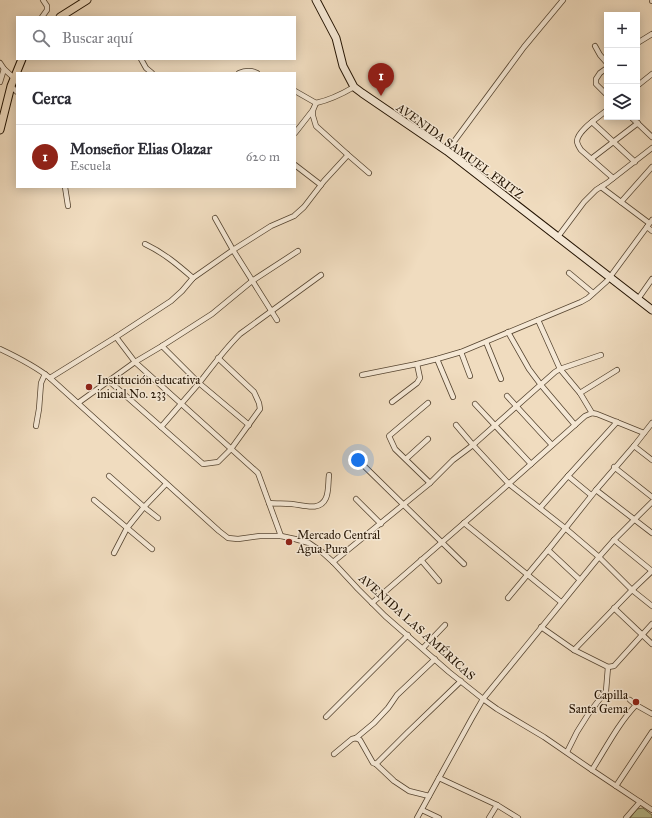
<!DOCTYPE html>
<html lang="es">
<head>
<meta charset="utf-8">
<style>
  body { margin:0; font-family:"IM FELL Great Primer",serif; background:#f2f2f3; color:#2b2b33 }
  .controls { position:absolute; right:12px; top:12px; display:grid; overflow:hidden; border-radius:0px; box-shadow:0 2px 10px #0003 }
  .controls button { width:36px; height:36px; display:grid; place-items:center; padding:0; border:0; border-bottom:1px solid #e1e1e2; background:#fff; color:#2b2b33; font:20px sans-serif }
  .you { position:absolute; left:358px; top:460px; width:14px; height:14px; margin:-10px; border:3px solid #fff; border-radius:50%; background:#1a73e8; box-shadow:0 0 0 6px #1a73e833 }
  .badge { display:grid; place-items:center; width:26px; height:26px; border-radius:50%; background:#8f2418; color:#fff; font-size:13px; font-weight:700 }
  .pin { position:absolute; translate:-50% -33px; filter:drop-shadow(0 1px 2px #0008) }
  .pin::after { content:''; position:absolute; top:21px; width:14px; height:12px; background:inherit; clip-path:polygon(0 0,100% 0,50% 100%) }
  .list { margin:0; padding:0; list-style:none }
  h2 { display:flex; justify-content:space-between; align-items:center; height:52px; margin:0; padding:0 16px; font-size:17px }
  h2 small { font-size:13px; font-weight:400; color:#7c7c81 }
  .list li { display:grid; grid-template-columns:26px 1fr auto; gap:12px; align-items:center; box-sizing:border-box; height:64px; padding:0 16px; border-top:1px solid #e1e1e2 }
  .list b { display:block; font-size:15px; white-space:nowrap }
  .list p { margin:0; font-size:13px; white-space:nowrap; color:#7c7c81 }
  .list em { font-size:13px; font-style:normal; color:#7c7c81 }
  .icon { flex:none; width:22px; height:22px; fill:none; stroke:currentColor; stroke-width:2; stroke-linecap:round; stroke-linejoin:round }
  .map { position:relative; flex:none; width:652px; height:818px; overflow:hidden }
  .search { position:absolute; background:#fff; box-shadow:0 2px 10px #0003; left:16px; top:16px; width:280px; height:44px; display:flex; align-items:center; gap:10px; box-sizing:border-box; padding:0 14px; border-radius:0px; color:#7c7c81; font-size:15px }
  .panel { position:absolute; background:#fff; box-shadow:0 2px 10px #0003; left:16px; top:72px; width:280px; height:116px; border-radius:0px }
  .map>svg:first-child { display:block }
</style>
</head>
<body>
<div class="map">
<svg width="652" height="818" viewBox="0 0 652 818">
  <rect width="100%" height="100%" fill="#f0dcbf"/>
  <filter id="stains"><feTurbulence type="fractalNoise" baseFrequency=".005" numOctaves="4"/><feColorMatrix values="0 0 0 0 .2 0 0 0 0 .09 0 0 0 0 .02 0 0 0 .5 -.17"/></filter>
  <radialGradient id="worn" r=".72"><stop offset=".6" stop-color="#630" stop-opacity="0"/><stop offset="1" stop-color="#630" stop-opacity=".3"/></radialGradient>
  <path fill="#bbc091" stroke="#6f6a4a" d="M 643,808 L 652,815 L 652,818 L 630,818 L 637,809 Z"/>
  <g fill="none" stroke-linecap="round" stroke-linejoin="round">
    <defs>
      <g id="street">
        <path d="M 652,0 L 652,1"/>
        <path d="M 42,17 L 47,10 L 47,6 L 43,0"/>
        <path d="M 639,42 L 652,34"/>
        <path d="M 595,46 L 600,55 L 607,63"/>
        <path d="M 141,59 L 146,68 L 152,73"/>
        <path d="M 0,63 L 4,69 L 14,78"/>
        <path d="M 607,68 L 600,73 L 596,79 L 596,84 L 607,95"/>
        <path d="M 239,73 C 246,70 251,70 257,73"/>
        <path d="M 0,82 L 4,69"/>
        <path d="M 11,86 L 17,92"/>
        <path d="M 637,86 L 652,74"/>
        <path d="M 295,91 L 316,103 C 330,100 342,94 354,87"/>
        <path d="M 316,103 L 313,110 L 313,116 L 316,126 L 347,154 L 369,173"/>
        <path d="M 607,110 C 599,117 578,130 577,141 C 577,144 579,147 581,150 L 613,178"/>
        <path d="M 631,117 L 652,137"/>
        <path d="M 592,122 L 635,162"/>
        <path d="M 295,133 L 313,110"/>
        <path d="M 447,151 L 524,47 L 563,0"/>
        <path d="M 591,159 L 638,123"/>
        <path d="M 295,165 L 321,185"/>
        <path d="M 65,187 L 68,206"/>
        <path d="M 601,187 L 649,223"/>
        <path d="M 621,202 L 652,167"/>
        <path d="M 215,218 L 233,250 L 277,320"/>
        <path d="M 647,227 L 652,231"/>
        <path d="M 557,238 L 584,202 L 596,190 L 607,183 L 652,148"/>
        <path d="M 145,244 C 164,253 178,265 193,278"/>
        <path d="M 569,273 L 593,293"/>
        <path d="M 638,299 L 652,279"/>
        <path d="M 538,320 L 560,369 L 580,393 L 592,413"/>
        <path d="M 508,332 L 529,369 L 541,385 L 575,425"/>
        <path d="M 116,337 L 135,362 L 258,473 L 281,536"/>
        <path d="M 486,342 L 501,379"/>
        <path d="M 162,346 L 199,383 L 249,425"/>
        <path d="M 0,349 C 17,357 35,366 50,378 L 219,531 L 228,538 L 238,539 L 260,536 L 281,536 L 295,539 L 309,543 L 322,552 L 333,562 L 358,589 L 385,616 L 449,672 L 483,699 L 497,709 L 544,737 L 592,770 L 652,810"/>
        <path d="M 461,352 L 470,376"/>
        <path d="M 437,359 L 453,397"/>
        <path d="M 362,375 L 417,364 L 437,359 L 461,352 L 581,302 L 588,298 L 607,281 L 652,220"/>
        <path d="M 50,378 L 116,337 L 171,301 L 182,291 L 193,278 L 233,250 L 271,226 L 294,216 L 304,207 L 324,181 L 347,156 L 347,154"/>
        <path d="M 109,381 L 203,464 L 218,462 L 231,449 L 260,409 L 259,403 L 254,392 L 218,358"/>
        <path d="M 580,393 L 617,370"/>
        <path d="M 507,396 L 552,445"/>
        <path d="M 392,402 L 417,383 L 420,378 L 417,364"/>
        <path d="M 78,403 L 135,362 L 162,346 L 212,314 L 252,281 L 298,251"/>
        <path d="M 428,403 L 389,436 L 395,449 L 430,483"/>
        <path d="M 475,404 L 531,464"/>
        <path d="M 456,425 L 473,445 L 509,484 L 565,528 L 599,557 L 632,590 L 652,606"/>
        <path d="M 36,426 L 39,409 L 41,383 L 45,374"/>
        <path d="M 161,427 C 174,412 187,397 200,382 C 213,365 225,349 240,334 L 321,275"/>
        <path d="M 634,446 L 652,460"/>
        <path d="M 406,459 L 428,439"/>
        <path d="M 361,463 L 464,564"/>
        <path d="M 614,467 L 652,497"/>
        <path d="M 109,476 L 144,507 L 158,518"/>
        <path d="M 596,490 L 652,533"/>
        <path d="M 591,495 L 568,476 L 617,422"/>
        <path d="M 356,499 L 381,524"/>
        <path d="M 94,500 L 152,549"/>
        <path d="M 269,503 C 277,504 284,503 292,504 C 303,505 320,512 326,498 C 329,491 328,482 329,475"/>
        <path d="M 540,508 L 568,476"/>
        <path d="M 464,523 L 561,602"/>
        <path d="M 614,540 L 652,571"/>
        <path d="M 548,550 L 580,580"/>
        <path d="M 114,553 L 127,528 L 144,507 L 166,484"/>
        <path d="M 421,560 L 439,581"/>
        <path d="M 333,562 L 430,483 L 453,460 L 473,445 L 555,372 L 560,369 L 601,355"/>
        <path d="M 508,598 L 548,550 L 596,490 L 634,446 L 652,423"/>
        <path d="M 372,603 L 494,497 L 585,416 L 592,413 L 597,414 L 644,433"/>
        <path d="M 614,608 L 652,644"/>
        <path d="M 541,627 L 574,650 L 608,667 L 614,666 L 652,624"/>
        <path d="M 423,648 L 445,625"/>
        <path d="M 574,650 L 632,590 L 652,571"/>
        <path d="M 630,700 L 636,705 L 652,714"/>
        <path d="M 326,717 L 408,635"/>
        <path d="M 356,738 L 374,723 L 388,708 L 397,695 L 435,659"/>
        <path d="M 567,752 L 577,732 L 589,713 L 606,691 L 608,667"/>
        <path d="M 334,754 L 352,739 L 356,738 L 360,740 L 373,763 L 376,764 L 407,733 L 461,681"/>
        <path d="M 376,764 L 394,781 L 409,791 L 429,796"/>
        <path d="M 592,770 C 606,748 618,724 636,705"/>
        <path d="M 616,786 L 652,732"/>
        <path d="M 422,810 L 439,818"/>
        <path d="M 417,818 L 439,778"/>
        <path d="M 489,818 L 497,805"/>
        <path d="M 518,818 L 497,805 L 439,778 L 472,718 L 483,699 L 599,557 L 614,540 L 652,502"/>
        <path d="M 626,818 L 640,802"/>
      </g>
      <path id="secondary" d="M 316,0 L 336,38 L 343,66 L 354,87 L 362,93 L 447,151 L 652,310"/>
      <g id="primary">
        <path d="M 60,17 L 87,0"/>
        <path d="M 0,130 L 11,86 L 22,59"/>
      </g>
    </defs>
    <use href="#street" stroke="#564531" stroke-width="6"/>
    <use href="#secondary" stroke="#231302" stroke-width="9"/>
    <use href="#primary" stroke="#231302" stroke-width="9"/>
    <use href="#street" stroke="#f5e8d5" stroke-width="4.5"/>
    <use href="#secondary" stroke="#f5e8d5" stroke-width="7"/>
    <use href="#primary" stroke="#f0dcbf" stroke-width="7"/>
  </g>
  <g fill="#8f2418" stroke="#f5e8d5" stroke-width="1.5">
    <circle cx="89" cy="387" r="4"/>
    <circle cx="289" cy="542" r="4"/>
    <circle cx="636" cy="702" r="4"/>
  </g>
  <g text-anchor="middle" dominant-baseline="central" stroke-width="3" stroke-linejoin="round" paint-order="stroke">
    <g font-size="12" fill="#231302" stroke="#f5e8d5">
      <text transform="translate(460 151) rotate(36)">AVENIDA SAMUEL FRITZ</text>
      <text transform="translate(417 627) rotate(42)">AVENIDA LAS AMÉRICAS</text>
    </g>
    <g font-size="12" fill="#231302" stroke="#f5e8d5" text-anchor="start">
      <text x="97" y="380">Institución educativa<tspan x="97" dy="14">inicial No. 233</tspan></text>
      <text x="297" y="535">Mercado Central<tspan x="297" dy="14">Agua Pura</tspan></text>
      <text x="628" y="695" text-anchor="end">Capilla<tspan x="628" dy="14">Santa Gema</tspan></text>
    </g>
  </g>
  <rect width="100%" height="100%" filter="url(#stains)"/>
  <rect width="100%" height="100%" fill="url(#worn)"/>
</svg>
<div class="controls">
<button>+</button>
<button>−</button>
<button><svg class="icon" aria-label="layers" viewBox="0 0 24 24"><path d="M12 4l9 5-9 5-9-5zM3 14l9 5 9-5"/></svg></button>
</div>
<div class="you"></div>
<div class="pin badge" style="left:381px;top:96px">1</div>
<div class="search"><svg class="icon" aria-label="search" viewBox="0 0 24 24"><circle cx="10" cy="10" r="6"/><path d="M15 15l6 6"/></svg>Buscar aquí</div>
<section class="panel">
<h2>Cerca<small></small></h2>
<ul class="list">
<li><span class="badge">1</span><div><b>Monseñor Elias Olazar</b><p>Escuela</p></div><em>620 m</em></li>
</ul>
</section>
</div>
</body>
</html>
